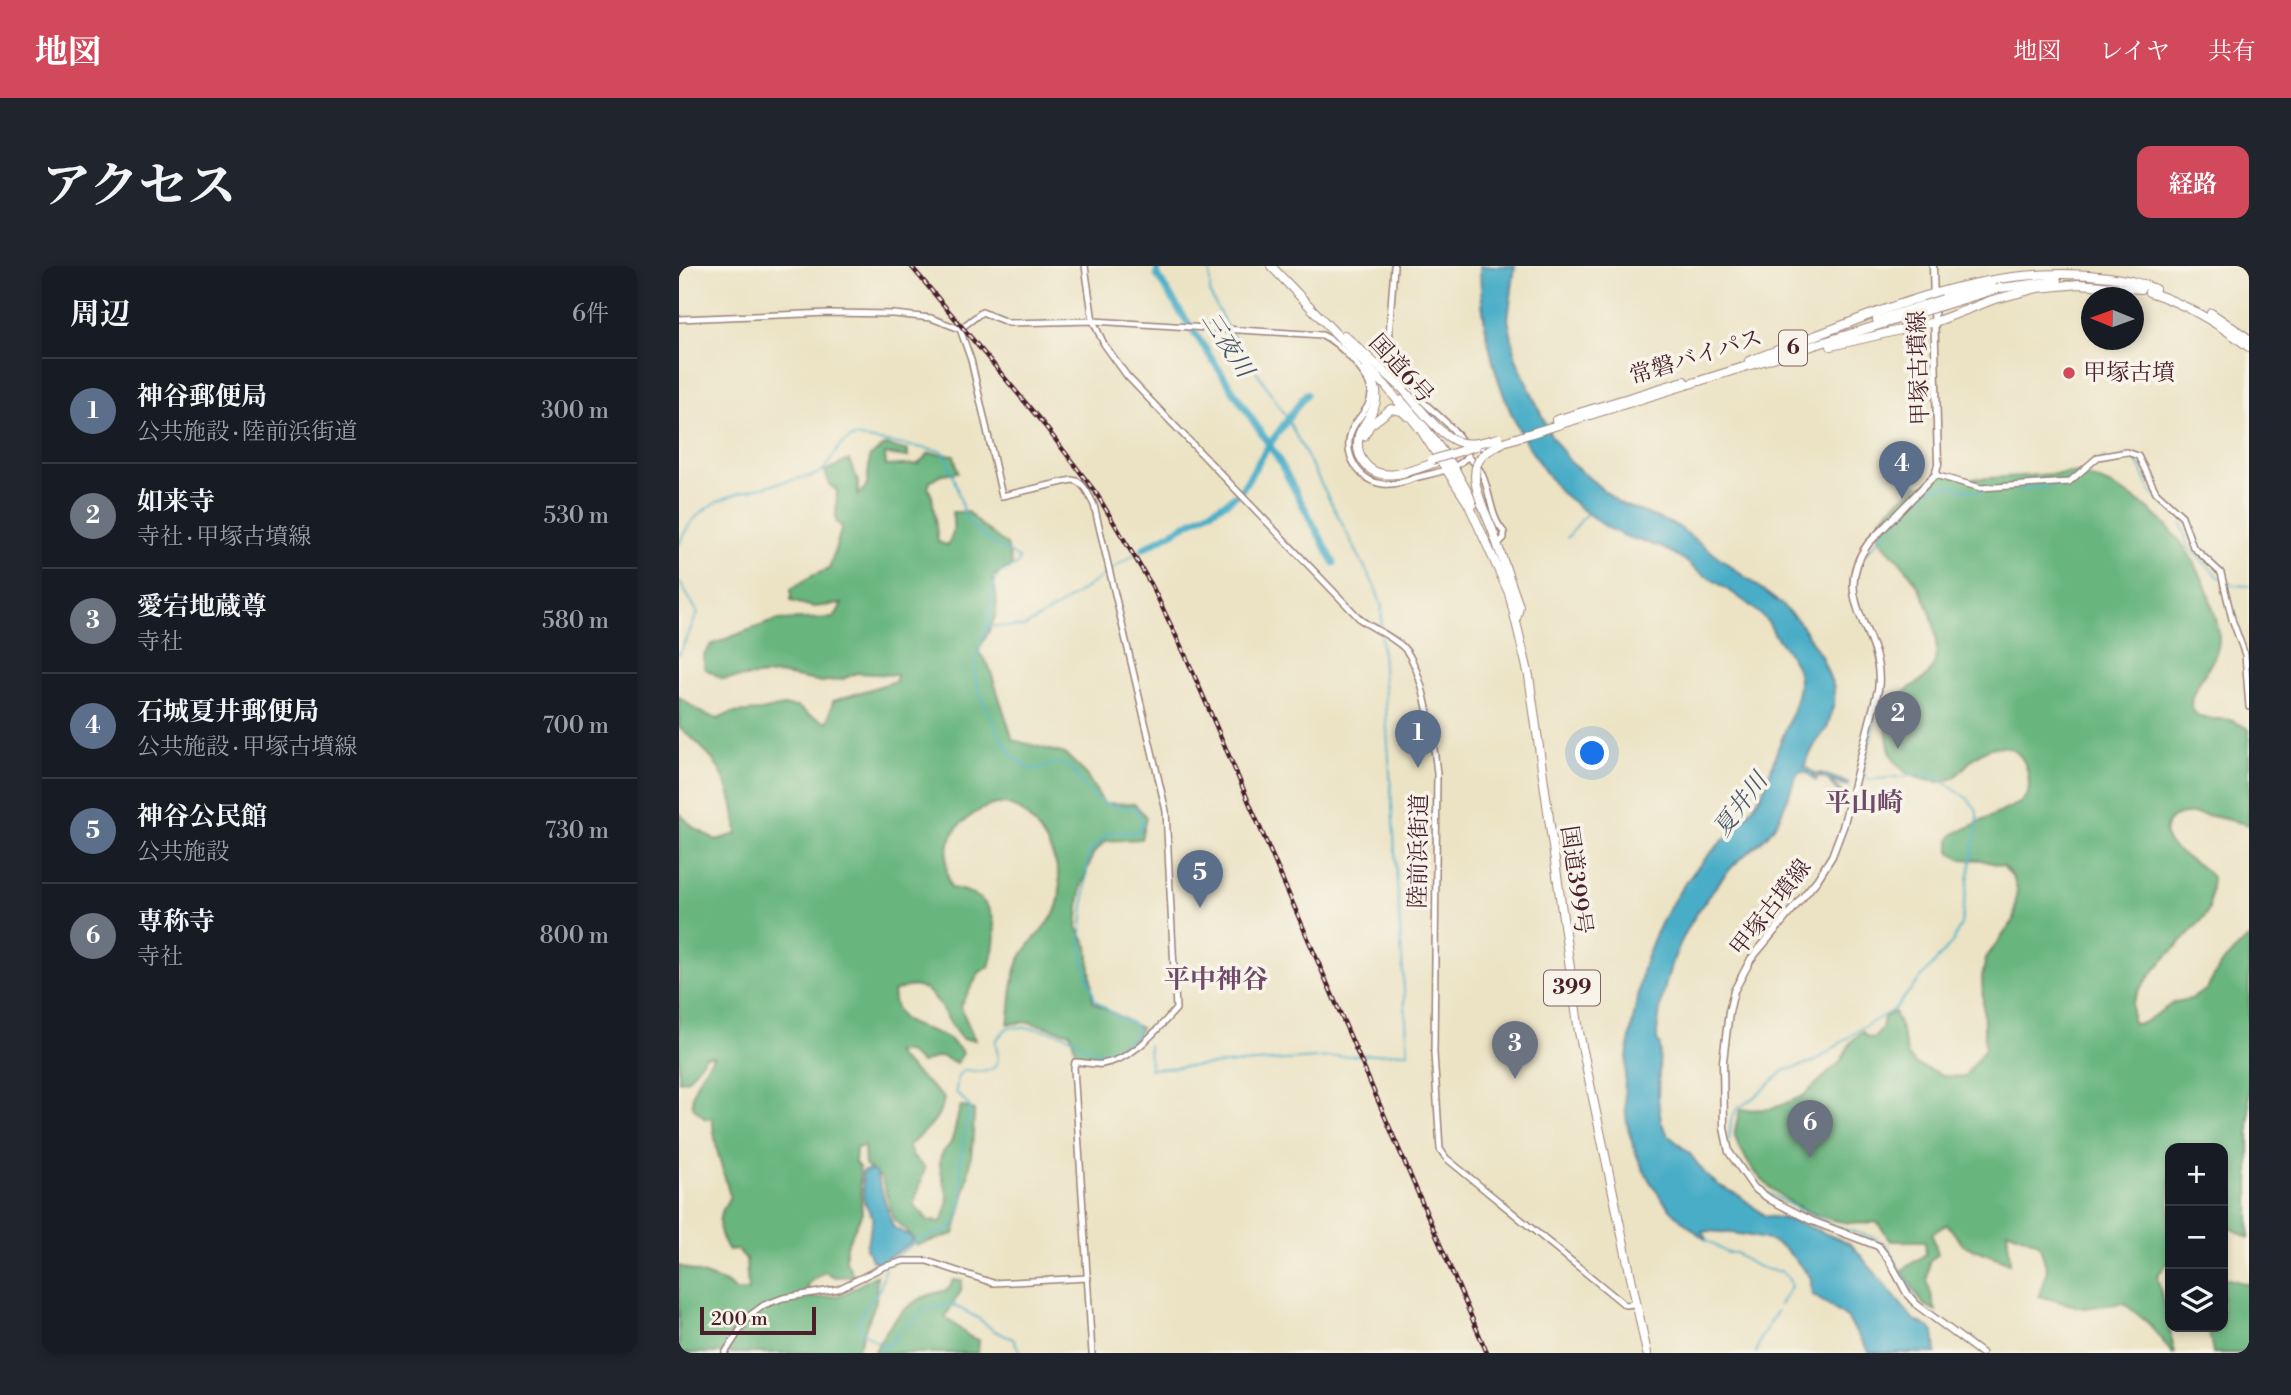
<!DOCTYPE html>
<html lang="ja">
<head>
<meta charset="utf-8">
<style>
  body { margin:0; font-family:"Libre Bodoni","Noto Serif JP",serif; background:#20242c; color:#f1f3f6 }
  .controls { position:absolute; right:21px; bottom:21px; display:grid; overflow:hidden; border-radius:14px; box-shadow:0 4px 10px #0003 }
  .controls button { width:63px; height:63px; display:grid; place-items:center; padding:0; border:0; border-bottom:2px solid #363941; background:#171b24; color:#f1f3f6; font:35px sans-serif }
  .compass { position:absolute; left:1402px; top:21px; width:63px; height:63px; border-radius:50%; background:#171b24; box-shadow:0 4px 10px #0003; rotate:271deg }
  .scale { position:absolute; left:21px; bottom:18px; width:116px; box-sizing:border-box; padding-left:7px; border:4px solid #4a1f2b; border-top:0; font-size:19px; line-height:24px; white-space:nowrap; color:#4a1f2b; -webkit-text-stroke:5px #f7f3e8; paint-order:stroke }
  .you { position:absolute; left:914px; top:488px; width:24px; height:24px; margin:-18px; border:5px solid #fff; border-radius:50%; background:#1a73e8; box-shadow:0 0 0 10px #1a73e833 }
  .badge { display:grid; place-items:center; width:46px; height:46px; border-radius:50%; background:#d1495b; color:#fff; font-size:23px; font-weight:700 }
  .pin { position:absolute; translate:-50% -58px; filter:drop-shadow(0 2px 4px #0008) }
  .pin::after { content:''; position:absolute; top:37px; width:24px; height:21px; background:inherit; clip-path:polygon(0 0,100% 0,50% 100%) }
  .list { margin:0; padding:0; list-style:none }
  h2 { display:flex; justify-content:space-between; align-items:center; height:91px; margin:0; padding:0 28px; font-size:30px }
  h2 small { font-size:23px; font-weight:400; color:#9ea1a6 }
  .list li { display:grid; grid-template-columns:46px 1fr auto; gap:21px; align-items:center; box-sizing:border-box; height:105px; padding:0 28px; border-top:2px solid #363941 }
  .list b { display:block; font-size:26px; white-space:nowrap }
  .list p { margin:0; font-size:23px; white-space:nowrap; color:#9ea1a6 }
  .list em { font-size:23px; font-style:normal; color:#9ea1a6 }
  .icon { flex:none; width:38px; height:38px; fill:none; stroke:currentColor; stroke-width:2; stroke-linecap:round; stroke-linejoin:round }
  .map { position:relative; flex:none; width:1570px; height:1087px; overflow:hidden; border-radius:14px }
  header { display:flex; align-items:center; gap:42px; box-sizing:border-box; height:98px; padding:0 35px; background:#d1495b; color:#fff }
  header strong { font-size:33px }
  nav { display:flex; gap:38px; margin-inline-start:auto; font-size:24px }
  .intro { display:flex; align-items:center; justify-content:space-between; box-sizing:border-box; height:168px; padding:0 42px }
  h1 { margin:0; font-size:49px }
  .button { padding:18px 32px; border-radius:14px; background:#d1495b; color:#fff; font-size:24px; font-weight:700 }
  main { display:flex; gap:42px; padding:0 42px }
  aside { flex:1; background:#171b24; border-radius:14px; box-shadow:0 4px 10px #0003 }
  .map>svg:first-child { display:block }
</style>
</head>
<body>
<header>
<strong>地図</strong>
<nav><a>地図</a><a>レイヤ</a><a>共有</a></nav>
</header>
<div class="intro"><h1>アクセス</h1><a class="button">経路</a></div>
<main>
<aside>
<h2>周辺<small>6件</small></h2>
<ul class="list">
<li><span class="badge" style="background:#5c6f8a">1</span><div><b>神谷郵便局</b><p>公共施設 · 陸前浜街道</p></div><em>300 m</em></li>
<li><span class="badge" style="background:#6b7280">2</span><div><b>如来寺</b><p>寺社 · 甲塚古墳線</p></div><em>530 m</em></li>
<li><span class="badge" style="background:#6b7280">3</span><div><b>愛宕地蔵尊</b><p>寺社</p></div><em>580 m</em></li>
<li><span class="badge" style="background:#5c6f8a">4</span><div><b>石城夏井郵便局</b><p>公共施設 · 甲塚古墳線</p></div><em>700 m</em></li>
<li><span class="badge" style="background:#5c6f8a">5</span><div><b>神谷公民館</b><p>公共施設</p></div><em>730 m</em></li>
<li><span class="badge" style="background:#6b7280">6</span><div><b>専称寺</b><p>寺社</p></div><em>800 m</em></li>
</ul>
</aside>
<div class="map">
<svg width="1570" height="1087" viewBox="0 0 1570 1087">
  <rect width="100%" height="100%" fill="#f7f3e8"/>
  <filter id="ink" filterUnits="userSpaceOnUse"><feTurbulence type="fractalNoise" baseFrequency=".0143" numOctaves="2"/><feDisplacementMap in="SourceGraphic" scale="14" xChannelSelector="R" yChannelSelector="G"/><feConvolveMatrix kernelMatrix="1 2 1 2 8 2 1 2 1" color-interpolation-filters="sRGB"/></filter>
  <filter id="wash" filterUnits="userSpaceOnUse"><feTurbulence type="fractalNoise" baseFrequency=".00686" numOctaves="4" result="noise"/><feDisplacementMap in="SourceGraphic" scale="28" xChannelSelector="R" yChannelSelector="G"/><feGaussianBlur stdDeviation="1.57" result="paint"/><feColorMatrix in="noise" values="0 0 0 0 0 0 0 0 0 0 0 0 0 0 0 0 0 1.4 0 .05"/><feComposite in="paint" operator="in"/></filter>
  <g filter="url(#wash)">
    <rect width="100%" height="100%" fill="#ece3c4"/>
    <g fill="#68b57e" stroke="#596a54" stroke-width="2">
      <path d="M 207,179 L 229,185 L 229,191 L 206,188 L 207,200 L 239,198 L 250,187 L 275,189 L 279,206 L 263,208 L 251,215 L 249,222 L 253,230 L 259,276 L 268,279 C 276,267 275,259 273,246 L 289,246 L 303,260 L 328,279 L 333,299 L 313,311 C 324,343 315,357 299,385 L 310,400 L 334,474 L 386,488 L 405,506 L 425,537 L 456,538 L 467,551 L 462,573 L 426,575 L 414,588 L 402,622 L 398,661 L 409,680 L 414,736 L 462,762 L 457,772 L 418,794 L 397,788 L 392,767 L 349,756 L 329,758 C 332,738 332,714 340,695 C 348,677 362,668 372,653 C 394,620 371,570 344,547 C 339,543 331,539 325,538 C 308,536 280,555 273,570 C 265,586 266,606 272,622 C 318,628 322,662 310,701 L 301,706 L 281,740 L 296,774 L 283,773 C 259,748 258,705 214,726 C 217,770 247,755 272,775 C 276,778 280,783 284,787 L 278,797 L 261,790 L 242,797 L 228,786 L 216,786 L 220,792 L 265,832 C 262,853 245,867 229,880 L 234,891 L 246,902 L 235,938 L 249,955 L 262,956 C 277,928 263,923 261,897 C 260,888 267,884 271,878 C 277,866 277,852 282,840 L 295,844 C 295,885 287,928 275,968 L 238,979 L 227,964 L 215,954 L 203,913 L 186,899 L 185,880 L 177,882 L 176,897 L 180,901 L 183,947 L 167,980 L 167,995 L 175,1010 L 157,1011 L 145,1006 L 128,1019 L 135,1032 L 162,1029 L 198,1009 L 197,1035 L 177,1087 L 0,1087 L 0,1000 L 47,1017 L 57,1025 L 69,1025 L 67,994 L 58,983 L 49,984 C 35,958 39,953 51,930 L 38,884 L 33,853 L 26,853 C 23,848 16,845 14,840 C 10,822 26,803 35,790 L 27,790 L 9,813 L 0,815 L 0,547 L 15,562 L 37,574 L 58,568 C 54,517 40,493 0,461 L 0,431 L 21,446 L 39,453 L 52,447 L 82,445 L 104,440 L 119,441 L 130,449 L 149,456 L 154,435 L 217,415 L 218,409 L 177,407 L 164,413 L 143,416 L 99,408 L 44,413 L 25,402 L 25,389 L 32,379 L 67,365 L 98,354 L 155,352 L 163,338 L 134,341 L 112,335 L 112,323 L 133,310 L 150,303 L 163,261 L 157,256 L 158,225 L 151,219 L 146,205 L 170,194 L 179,216 L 179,230 L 188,219 L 191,190 Z"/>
      <path d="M 1394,207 C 1462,222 1514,274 1533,339 C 1537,354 1542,366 1539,381 C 1535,401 1507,426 1513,442 C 1520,458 1538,451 1551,454 C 1557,456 1564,460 1570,463 L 1570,559 C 1551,555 1492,534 1487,562 C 1486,568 1487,573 1490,577 C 1502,592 1521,596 1533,611 L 1530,643 L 1524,653 L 1477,702 L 1460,724 L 1453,737 L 1453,755 L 1457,758 L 1464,757 L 1496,736 L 1512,733 L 1528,723 L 1542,698 L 1570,671 L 1570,972 L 1544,958 L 1544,882 L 1491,882 L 1491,994 L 1478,1010 L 1496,1087 L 1493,1087 L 1469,1057 L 1445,1037 L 1404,1042 L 1360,1030 L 1368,1004 L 1360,977 L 1328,964 L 1331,997 L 1284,979 L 1268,958 L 1253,968 L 1259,988 L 1250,996 L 1248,1015 L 1257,1045 L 1244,1038 L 1223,1004 L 1247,988 L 1246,975 L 1212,975 L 1198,956 C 1149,965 1083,930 1063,885 C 1061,881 1057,875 1056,870 C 1055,863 1059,851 1061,844 L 1093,843 L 1124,830 L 1161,796 L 1172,776 L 1183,765 L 1189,772 L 1196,771 L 1203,762 L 1205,751 L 1215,746 L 1223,766 L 1229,790 L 1236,798 L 1267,810 L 1285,811 L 1306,783 L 1303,711 L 1307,692 L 1335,654 L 1338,623 L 1334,611 L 1324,600 L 1302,594 L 1282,593 L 1271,586 L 1271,573 L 1275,568 L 1341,537 L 1349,528 C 1354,499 1337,469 1305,485 C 1281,496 1282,523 1248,514 C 1238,512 1227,508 1220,500 C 1211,490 1209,479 1208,466 C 1204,413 1255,429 1257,387 C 1260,352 1241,317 1218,292 C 1208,282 1201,276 1196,263 C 1203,247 1225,230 1238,219 L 1245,220 L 1261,208 L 1291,213 Z"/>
      <path d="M 1544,1012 L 1570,1018 L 1570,1087 L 1534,1087 L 1529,1061 L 1544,1061 Z"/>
      <path d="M 274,1014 L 283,1014 L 282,1025 L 266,1051 L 291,1071 L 300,1074 L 299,1087 L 195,1087 C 205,1066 221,1043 243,1032 C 251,1028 262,1026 270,1023 Z"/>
    </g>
    <g fill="#48adc7" stroke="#496679" stroke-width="2">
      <path d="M 801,0 L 836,0 L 829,53 L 837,93 L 871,168 L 892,197 L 940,237 L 998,260 L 1102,338 L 1120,356 L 1142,390 L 1155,422 L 1155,437 L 1148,462 L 1136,478 L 1125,500 L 1137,508 L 1142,507 L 1169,517 L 1169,520 L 1152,515 L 1166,530 L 1164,531 L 1149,514 L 1142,511 L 1143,509 L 1137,510 L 1134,508 L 1135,513 L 1140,512 L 1136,515 L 1130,508 L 1123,505 L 1118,508 C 1110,526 1104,550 1091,566 C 1080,580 1063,589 1052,602 C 1008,652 985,699 978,766 L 978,774 L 981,779 L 979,831 L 982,856 L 989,869 L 1010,887 L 1028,910 L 1041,920 L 1061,930 L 1086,950 L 1108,953 L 1128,960 L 1172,978 L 1234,1053 L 1251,1062 L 1255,1066 L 1257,1087 L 1191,1087 L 1168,1052 L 1134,1029 L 1132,1025 L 1132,1012 C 1123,1002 1113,988 1102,980 C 1089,970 1040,965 1023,965 L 1028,975 C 1014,964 999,953 988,939 C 923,860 948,793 964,702 C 977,661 997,625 1026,593 C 1044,573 1065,556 1079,534 C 1089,519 1092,502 1098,485 C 1106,465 1115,446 1119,425 C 1124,401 1109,387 1096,369 C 1093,365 1092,359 1088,355 C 1072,338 1041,318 1020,306 C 1015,303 1012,299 1008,296 C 1002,291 983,281 975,279 C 961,274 948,273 935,265 C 916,255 901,241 885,229 C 877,224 871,211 865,204 C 822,145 802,72 801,0 Z"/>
      <path d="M 192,904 L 197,907 L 214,961 L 234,972 L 233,976 L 202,996 L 194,995 L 187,982 L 194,952 L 185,935 L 183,907 L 185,905 Z"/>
    </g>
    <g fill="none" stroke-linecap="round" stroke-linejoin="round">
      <g stroke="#48adc7" stroke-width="2">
        <path d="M 531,0 L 531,28 L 548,61"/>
        <path d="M 552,66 L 608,152 L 696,321 L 703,341 L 702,363"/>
        <path d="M 1445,189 C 1463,192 1464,211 1472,225 C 1476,232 1482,236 1489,241"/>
        <path d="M 1503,258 L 1509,281 L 1541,312"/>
        <path d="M 888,272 L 907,248"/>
        <path d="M 0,279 C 18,228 71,225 117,213 C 123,212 132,211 138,208 C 152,203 154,178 175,171 L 263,185 L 268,191 L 288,255 L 313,277 L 340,292 L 339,298 C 333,302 326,303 320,308 C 312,315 314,342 310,354 C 306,370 297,388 296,405 C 295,420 322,475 332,487 C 336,492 343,498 348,501 C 362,509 374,491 388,500 C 396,505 400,513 405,520 C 419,538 435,541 457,542 L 464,557 L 458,566 L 431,566 L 412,584 L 409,593 L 402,672 L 406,701 L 416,734 L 436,749 L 456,759 L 458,765 C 450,777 429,789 414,785 C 407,783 401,776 395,773 C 379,765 345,759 328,762 L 317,774 C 316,780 319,785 319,791 C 317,811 298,805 286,804 L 279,810 L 277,826 L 291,841 L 281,896 L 284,934 L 276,958 L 270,963 L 242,973 L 211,994 L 209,998"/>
        <path d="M 460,286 L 465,282"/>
        <path d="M 1187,287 L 1249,223 L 1271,219 L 1291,225 L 1304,225 L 1393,219 L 1418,196 L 1426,192"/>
        <path d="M 432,304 L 454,289"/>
        <path d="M 0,315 L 19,347 L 0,388"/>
        <path d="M 1546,315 L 1555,319 L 1570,320"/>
        <path d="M 310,360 L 345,361 L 383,338 L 428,307"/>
        <path d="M 470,779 L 471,803 L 729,786 L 702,370"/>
        <path d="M 1050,874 L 1052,855 L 1057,844 L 1077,830 L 1105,805 L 1137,795 L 1181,763 L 1214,744 L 1273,677 L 1282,658 L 1299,553 L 1297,543 L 1289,533 L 1256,510 L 1246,508 L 1190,514 L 1184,507 C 1189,466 1214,426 1198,385"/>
        <path d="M 1060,895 L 1074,914 L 1090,928 L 1154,960 L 1196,972 L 1208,979 L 1237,1033"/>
        <path d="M 1026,973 L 1048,987 L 1058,987 C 1068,997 1088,1006 1102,1005 L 1110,1013 L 1112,1020 L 1101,1039"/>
        <path d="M 206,1003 L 201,1023 L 185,1043 L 179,1057 L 185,1067 L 203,1079 L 211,1079 L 221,1064 L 236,1054 L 246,1042 L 257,1042 L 272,1038 L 299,1052 L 314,1064 L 334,1073 L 342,1087"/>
        <path d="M 200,1087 L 205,1082"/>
        <path d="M 1077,1087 L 1081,1074 L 1098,1045"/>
      </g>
      <g stroke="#48adc7" stroke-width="7">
        <path d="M 479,0 L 478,9 L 501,45 L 597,189 L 655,297"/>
        <path d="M 563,223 L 590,179 L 627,128"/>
        <path d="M 465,282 L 548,236 L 557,229"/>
      </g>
    </g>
  </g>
  <g filter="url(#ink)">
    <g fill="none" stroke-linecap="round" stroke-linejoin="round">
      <defs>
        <g id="tertiary">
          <path d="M 406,0 L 414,55 L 425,78 L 448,110 L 682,354 C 695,363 712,370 724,381 C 745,402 755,478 758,508 L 755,787 L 761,883 L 767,892 L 946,1039 L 957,1038"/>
          <path d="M 0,53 L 150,47 L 215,48 L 252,52 L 281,63 L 303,46 L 330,57 L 414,55 L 643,69 C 659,76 694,111 692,129 C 691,144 676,153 672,166 C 664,189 680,215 704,218 C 715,219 726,216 736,212 C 752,207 779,205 789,189 C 782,156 722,128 712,98 C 707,82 714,21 715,0"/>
          <path d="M 281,63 L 292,94 L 323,230 L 393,214 C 405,215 410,230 415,239 L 487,545 L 497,743 C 477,765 455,793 423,798 C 414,799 405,796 396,796 L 395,802 L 413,1087"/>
          <path d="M 788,191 C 814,206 806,246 825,266 L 825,272 L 819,278"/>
          <path d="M 1256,209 L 1302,222 L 1390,216 L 1419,191 L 1448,186 L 1459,190 L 1477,226 L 1503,250 L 1514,281 L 1542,307 L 1553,353 L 1566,389 L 1570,441"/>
          <path d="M 46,1087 L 70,1050 L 85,1039 L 104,1032 L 159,1023 L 204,1001 L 225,995 L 248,995 L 314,1017 L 409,1012"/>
        </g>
        <path id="secondary" d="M 1254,0 L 1259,199 L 1256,209 L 1249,216 L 1189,278 C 1148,334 1208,369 1199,424 L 1164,561 L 1153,590 L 1138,614 L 1072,693 L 1055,725 L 1050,746 L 1044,795 L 1045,862 L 1050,886 L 1075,922 L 1092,934 L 1133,955 L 1199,980 L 1210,994 L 1229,1029 L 1238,1039 L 1302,1087"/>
        <g id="trunk">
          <path d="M 592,0 L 707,120 L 742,164 L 789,237 L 830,327 L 850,410 L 900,766 L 968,1087"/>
          <path d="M 1470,26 C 1507,38 1539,57 1570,81"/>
          <path d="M 1264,33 L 1312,19"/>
          <path d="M 1265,39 L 1321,22 L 1378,15"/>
          <path d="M 1532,47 L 1570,73"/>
          <path d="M 1198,54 L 1245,39"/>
          <path d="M 665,69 L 723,122"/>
          <path d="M 1152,80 L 1256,56 L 1313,34 L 1359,22 L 1400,18 L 1462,23"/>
          <path d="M 1070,95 C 1108,80 1147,66 1185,51 C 1264,21 1344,0 1430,11 C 1447,14 1461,16 1476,23"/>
          <path d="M 687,105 C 694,114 699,123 697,135 C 695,148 684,157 680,169 C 678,178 679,188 684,195 C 700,220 734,204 755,197"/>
          <path d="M 725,133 L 774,200 L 795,238"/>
          <path d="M 877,154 L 1005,115"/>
          <path d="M 685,170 L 691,159 L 712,143 L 723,145 L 728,150"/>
          <path d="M 805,182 L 1245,45"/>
          <path d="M 813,263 L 840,340 L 838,350"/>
        </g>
      </defs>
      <use href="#tertiary" stroke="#9b8178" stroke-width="8"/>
      <use href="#secondary" stroke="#9b8178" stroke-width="9"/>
      <use href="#trunk" stroke="#9b8178" stroke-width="10"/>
      <use href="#tertiary" stroke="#fff" stroke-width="5"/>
      <use href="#secondary" stroke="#fff" stroke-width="6"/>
      <use href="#trunk" stroke="#fff" stroke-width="8"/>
      <defs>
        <path id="rail" d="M 232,0 L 366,160 L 417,227 L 473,320 L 509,395 L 808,1087"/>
      </defs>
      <use href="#rail" stroke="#4a1f2b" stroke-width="4.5"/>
      <use href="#rail" stroke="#f7f3e8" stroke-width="2" stroke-dasharray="5" stroke-linecap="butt"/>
      <defs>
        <g id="trunk-bridge">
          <path d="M 1245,39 L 1264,33"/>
          <path d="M 1245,45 L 1265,39"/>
          <path d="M 723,122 C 737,137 761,171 780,176 C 793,180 807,175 820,172"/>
          <path d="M 753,194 L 797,180"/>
          <path d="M 813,263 C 805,242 785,208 804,189 C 809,184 817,181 823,177"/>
        </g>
      </defs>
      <use href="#trunk-bridge" stroke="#9b8178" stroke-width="10" stroke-linecap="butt"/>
      <use href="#trunk-bridge" stroke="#fff" stroke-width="8"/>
    </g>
  </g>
  <circle fill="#d1495b" stroke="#f7f3e8" stroke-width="2.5" cx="1390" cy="107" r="7"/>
  <g text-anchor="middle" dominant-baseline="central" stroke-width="7" stroke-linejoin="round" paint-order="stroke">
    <g fill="#f7f3e8" stroke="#7e5f64" stroke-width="2">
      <rect x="1100" y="64.5" width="28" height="35" rx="5"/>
      <rect x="865" y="704.5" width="56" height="35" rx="5"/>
    </g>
    <g font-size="21" font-weight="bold" fill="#4a1f2b">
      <text x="1114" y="82">6</text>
      <text x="893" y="722">399</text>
    </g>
    <g font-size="23" fill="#4a1f2b" stroke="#f7f3e8">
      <text transform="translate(1017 91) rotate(-17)">常磐バイパス</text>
      <text transform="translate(1240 102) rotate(-92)">甲塚古墳線</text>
      <text transform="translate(722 103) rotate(48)">国道6号</text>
      <text transform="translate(740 585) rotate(-89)">陸前浜街道</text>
      <text transform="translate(897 614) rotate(82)">国道399号</text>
      <text transform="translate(1092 642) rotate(-52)">甲塚古墳線</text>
    </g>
    <g font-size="23" fill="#4a1f2b" stroke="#f7f3e8" text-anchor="start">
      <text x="1404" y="107">甲塚古墳</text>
    </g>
    <g font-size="24" font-style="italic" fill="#495869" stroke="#f7f3e8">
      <text transform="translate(548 79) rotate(57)">三夜川</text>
      <text transform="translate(1062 539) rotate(-53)">夏井川</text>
    </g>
    <g font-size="26" font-weight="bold" fill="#6e4b6a" stroke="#f7f3e8">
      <text x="1185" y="537">平山崎</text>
      <text x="537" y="714">平中神谷</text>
    </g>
  </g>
</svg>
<div class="controls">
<button>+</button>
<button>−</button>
<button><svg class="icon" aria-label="layers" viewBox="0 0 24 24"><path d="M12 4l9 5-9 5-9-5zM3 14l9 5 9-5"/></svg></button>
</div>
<svg class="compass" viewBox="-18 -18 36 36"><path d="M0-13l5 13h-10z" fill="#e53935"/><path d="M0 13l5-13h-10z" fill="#9ea1a6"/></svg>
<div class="scale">200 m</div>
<div class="you"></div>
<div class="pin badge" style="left:739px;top:502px;background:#5c6f8a">1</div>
<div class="pin badge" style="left:1219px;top:483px;background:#6b7280">2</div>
<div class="pin badge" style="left:836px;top:813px;background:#6b7280">3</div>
<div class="pin badge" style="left:1223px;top:233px;background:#5c6f8a">4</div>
<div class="pin badge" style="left:521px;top:642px;background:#5c6f8a">5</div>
<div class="pin badge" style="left:1131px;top:892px;background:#6b7280">6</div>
</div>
</main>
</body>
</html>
